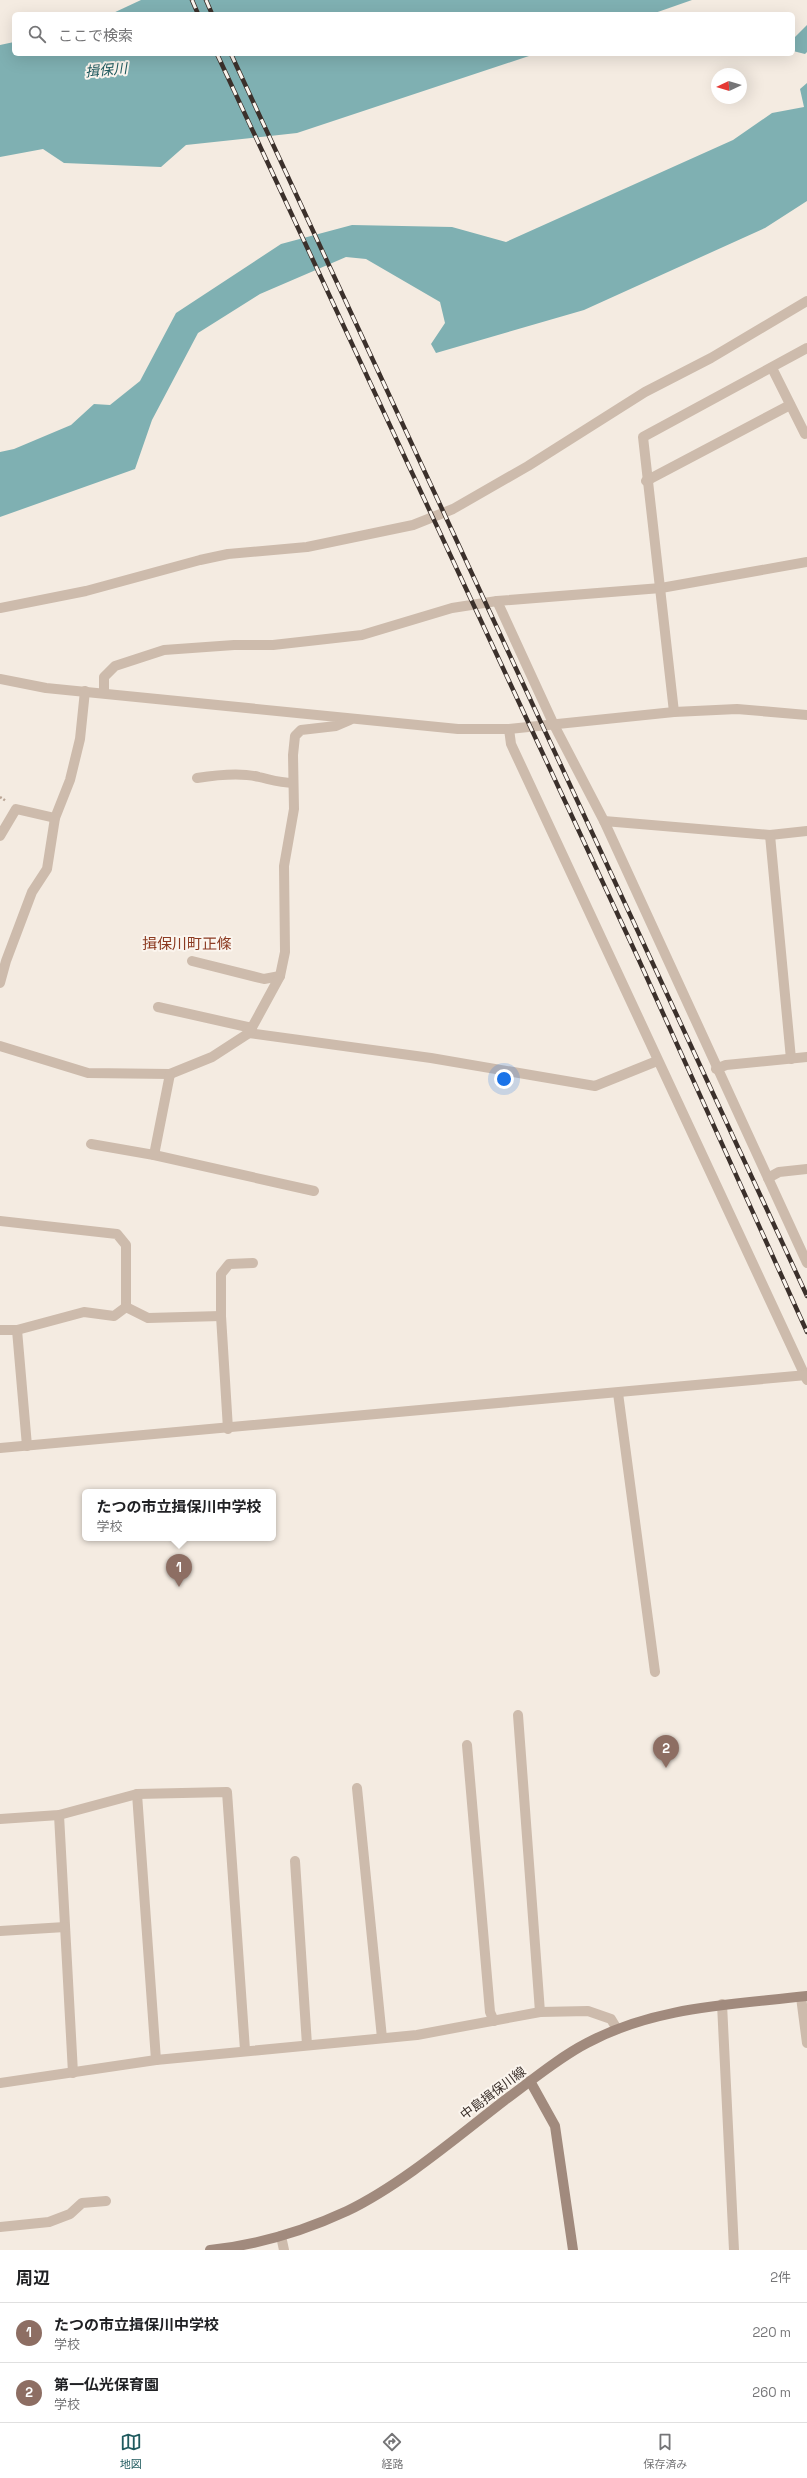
<!DOCTYPE html>
<html lang="ja">
<head>
<meta charset="utf-8">
<style>
  body { margin:0; font-family:"Space Grotesk","Noto Sans JP",sans-serif; background:#f6f6f6; color:#202124 }
  .compass { position:absolute; left:711px; top:68px; width:36px; height:36px; border-radius:50%; background:#fff; box-shadow:0 4px 16px #0002; rotate:266deg }
  .you { position:absolute; left:504px; top:1079px; width:14px; height:14px; margin:-10px; border:3px solid #fff; border-radius:50%; background:#1a73e8; box-shadow:0 0 0 6px #1a73e833 }
  .badge { display:grid; place-items:center; width:26px; height:26px; border-radius:50%; background:#1f5a5e; color:#fff; font-size:13px; font-weight:700 }
  .pin { position:absolute; translate:-50% -33px; filter:drop-shadow(0 1px 2px #0008) }
  .pin::after { content:''; position:absolute; top:21px; width:14px; height:12px; background:inherit; clip-path:polygon(0 0,100% 0,50% 100%) }
  .popup { position:absolute; left:82px; top:1489px; width:194px; height:52px; box-sizing:border-box; display:grid; place-content:center; border-radius:6px; background:#fff; filter:drop-shadow(0 1px 3px #0005); font-size:13px; white-space:nowrap; color:#757577 }
  .popup b { font-size:15px; color:#202124 }
  .popup::after { content:''; position:absolute; left:50%; top:100%; margin-left:-8px; border:8px solid transparent; border-top-color:#fff }
  .list { margin:0; padding:0; list-style:none }
  h2 { display:flex; justify-content:space-between; align-items:center; height:52px; margin:0; padding:0 16px; font-size:17px }
  h2 small { font-size:13px; font-weight:400; color:#757577 }
  .list li { display:grid; grid-template-columns:26px 1fr auto; gap:12px; align-items:center; box-sizing:border-box; height:60px; padding:0 16px; border-top:1px solid #e0e0e0 }
  .list b { display:block; font-size:15px; white-space:nowrap }
  .list p { margin:0; font-size:13px; white-space:nowrap; color:#757577 }
  .list em { font-size:13px; font-style:normal; color:#757577 }
  .icon { flex:none; width:22px; height:22px; fill:none; stroke:currentColor; stroke-width:2; stroke-linecap:round; stroke-linejoin:round }
  .map { position:relative; flex:none; width:807px; height:2250px; overflow:hidden }
  .search { position:absolute; background:#fff; box-shadow:0 4px 16px #0002; left:12px; right:12px; top:12px; height:44px; display:flex; align-items:center; gap:10px; box-sizing:border-box; padding:0 14px; border-radius:6px; color:#757577; font-size:15px }
  .sheet { height:172px; background:#fff }
  nav { display:flex; justify-content:space-around; align-items:center; box-sizing:border-box; height:56px; border-top:1px solid #e0e0e0; background:#fff; font-size:11px; color:#757577 }
  nav a { display:grid; justify-items:center; gap:2px }
  nav .on { color:#1f5a5e }
  .map>svg:first-child { display:block }
</style>
</head>
<body>
<div class="map">
<svg width="807" height="2250" viewBox="0 0 807 2250">
  <rect width="100%" height="100%" fill="#f4ebe1"/>
  <g fill="#7fb0b2">
    <path d="M 141,0 L 692,0 L 652,14 L 111,14 Z"/>
    <path d="M 807,25 L 807,52 L 805,54 L 793,51 L 793,39 Z"/>
    <path d="M 14,42 L 14,54 L 535,54 L 297,133 L 186,145 L 161,167 L 64,163 L 43,149 L 0,157 L 0,45 Z"/>
    <path d="M 807,83 L 807,201 L 765,228 L 584,310 L 436,353 L 431,344 L 445,323 L 440,302 L 366,259 L 346,257 L 260,294 L 198,333 L 152,420 L 135,469 L 0,517 L 0,452 L 14,449 L 71,425 L 94,404 L 110,405 L 140,381 L 176,313 L 281,244 L 352,225 L 452,227 L 506,242 L 733,140 L 772,113 L 804,107 L 800,89 Z"/>
  </g>
  <g fill="none" stroke-linecap="round" stroke-linejoin="round">
    <path stroke="#b9a596" stroke-width="2.5" stroke-dasharray="2 2" stroke-linecap="butt" d="M 0,797 L 6,801"/>
    <g stroke="#cdbbac" stroke-width="10">
      <path d="M 197,778 C 216,775 240,772 259,777 C 272,780 280,783 293,783"/>
      <path d="M 192,961 L 264,979 L 280,976"/>
      <path d="M 0,2227 L 49,2222 L 70,2214 L 82,2203 L 106,2201"/>
    </g>
    <g stroke="#cdbbac" stroke-width="10">
      <path d="M 772,368 L 805,434 L 807,433"/>
      <path d="M 646,481 L 790,405"/>
      <path d="M 497,601 L 554,725 L 604,821 L 807,1263"/>
      <path d="M 0,608 L 86,591 L 200,560 L 228,554 L 307,547 L 413,525 L 453,509 L 528,466 L 645,392 L 711,358 L 807,301"/>
      <path d="M 0,679 L 46,688 L 458,729 L 509,729 L 674,712 L 737,709 L 807,715"/>
      <path d="M 104,692 L 104,677 L 115,666 L 164,650 L 234,645 L 273,645 L 362,635 L 452,608 L 497,601 L 661,588 L 807,562"/>
      <path d="M 674,712 L 643,437 L 807,348"/>
      <path d="M 509,729 L 511,744 L 807,1380"/>
      <path d="M 604,821 L 770,835 L 807,831"/>
      <path d="M 770,835 L 791,1059"/>
      <path d="M 0,836 L 16,809 L 55,818"/>
      <path d="M 0,983 L 6,961 L 32,892 L 47,869 L 55,818 L 70,780 L 80,739 L 85,691"/>
      <path d="M 158,1007 L 252,1028"/>
      <path d="M 249,1033 L 431,1058 L 595,1086 L 657,1061"/>
      <path d="M 0,1046 L 88,1073 L 170,1074 L 212,1057 L 249,1033 L 280,976 L 285,952 L 284,866 L 294,809 L 293,755 L 295,736 L 301,730 L 336,726 L 350,720"/>
      <path d="M 716,1069 L 726,1065 L 807,1057"/>
      <path d="M 91,1144 L 154,1155 L 314,1191"/>
      <path d="M 154,1155 L 170,1074"/>
      <path d="M 768,1178 L 779,1172 L 807,1169"/>
      <path d="M 0,1221 L 117,1234 L 126,1245 L 126,1307"/>
      <path d="M 0,1330 L 17,1330 L 84,1312 L 114,1316 L 126,1307 L 148,1318 L 221,1316"/>
      <path d="M 17,1330 L 27,1446"/>
      <path d="M 618,1393 L 655,1672"/>
      <path d="M 228,1429 L 221,1316 L 221,1274 L 229,1264 L 253,1263"/>
      <path d="M 0,1448 L 807,1375"/>
      <path d="M 518,1715 L 540,2012"/>
      <path d="M 467,1745 L 490,2012 L 494,2021"/>
      <path d="M 357,1788 L 382,2038"/>
      <path d="M 137,1794 L 156,2060"/>
      <path d="M 59,1815 L 73,2073"/>
      <path d="M 0,1819 L 59,1815 L 137,1794 L 227,1792 L 245,2050"/>
      <path d="M 295,1861 L 307,2045"/>
      <path d="M 0,1931 L 65,1927"/>
      <path d="M 801,1997 L 807,2043"/>
      <path d="M 722,2004 L 734,2250"/>
      <path d="M 0,2083 L 156,2060 L 417,2035 L 540,2012 L 588,2011 L 611,2019 L 617,2029"/>
      <path d="M 281,2236 L 284,2250"/>
    </g>
    <g stroke="#a18a7d" stroke-width="10">
      <path d="M 530,2081 L 555,2126 L 573,2250"/>
      <path d="M 210,2250 C 256,2245 304,2231 347,2211 C 401,2185 457,2137 505,2100 C 531,2081 558,2058 587,2043 C 656,2006 731,2005 807,1996"/>
    </g>
    <defs>
      <g id="rail">
        <path d="M 192,0 L 198,14"/>
        <path d="M 206,0 L 212,14"/>
        <path d="M 217,54 L 638,958 L 807,1332"/>
        <path d="M 231,54 L 807,1296"/>
      </g>
    </defs>
    <use href="#rail" stroke="#3b302b" stroke-width="4.5"/>
    <use href="#rail" stroke="#fbf5ee" stroke-width="3" stroke-dasharray="9" stroke-linecap="butt"/>
  </g>
  <g text-anchor="middle" dominant-baseline="central" stroke-width="4" stroke-linejoin="round" paint-order="stroke">
    <g font-size="13" fill="#3b302b" stroke="#fbf5ee">
      <text transform="translate(493 2093) rotate(-37)">中島揖保川線</text>
    </g>
    <g font-size="14" font-style="italic" fill="#1f5a5e" stroke="#fbf5ee">
      <text transform="translate(106 70) rotate(-5)">揖保川</text>
    </g>
    <g font-size="15" fill="#8c3b22" stroke="#fbf5ee">
      <text x="187" y="943">揖保川町正條</text>
    </g>
  </g>
</svg>
<svg class="compass" viewBox="-18 -18 36 36"><path d="M0-13l5 13h-10z" fill="#e53935"/><path d="M0 13l5-13h-10z" fill="#757577"/></svg>
<div class="you"></div>
<div class="pin badge" style="left:179px;top:1587px;background:#8d6e63">1</div>
<div class="popup"><b>たつの市立揖保川中学校</b>学校</div>
<div class="pin badge" style="left:666px;top:1768px;background:#8d6e63">2</div>
<div class="search"><svg class="icon" aria-label="search" viewBox="0 0 24 24"><circle cx="10" cy="10" r="6"/><path d="M15 15l6 6"/></svg>ここで検索</div>
</div>
<section class="sheet">
<h2>周辺<small>2件</small></h2>
<ul class="list">
<li><span class="badge" style="background:#8d6e63">1</span><div><b>たつの市立揖保川中学校</b><p>学校</p></div><em>220 m</em></li>
<li><span class="badge" style="background:#8d6e63">2</span><div><b>第一仏光保育園</b><p>学校</p></div><em>260 m</em></li>
</ul>
</section>
<nav>
<a class="on"><svg class="icon" aria-label="map" viewBox="0 0 24 24"><path d="M3 6l6-2 6 2 6-2v14l-6 2-6-2-6 2zM9 4v14M15 6v14"/></svg>地図</a>
<a><svg class="icon" aria-label="directions" viewBox="0 0 24 24"><path d="M12 3l9 9-9 9-9-9zM9 14v-3h6M13 9l2 2-2 2"/></svg>経路</a>
<a><svg class="icon" aria-label="saved" viewBox="0 0 24 24"><path d="M7 4h10v16l-5-4-5 4z"/></svg>保存済み</a>
</nav>
</body>
</html>
